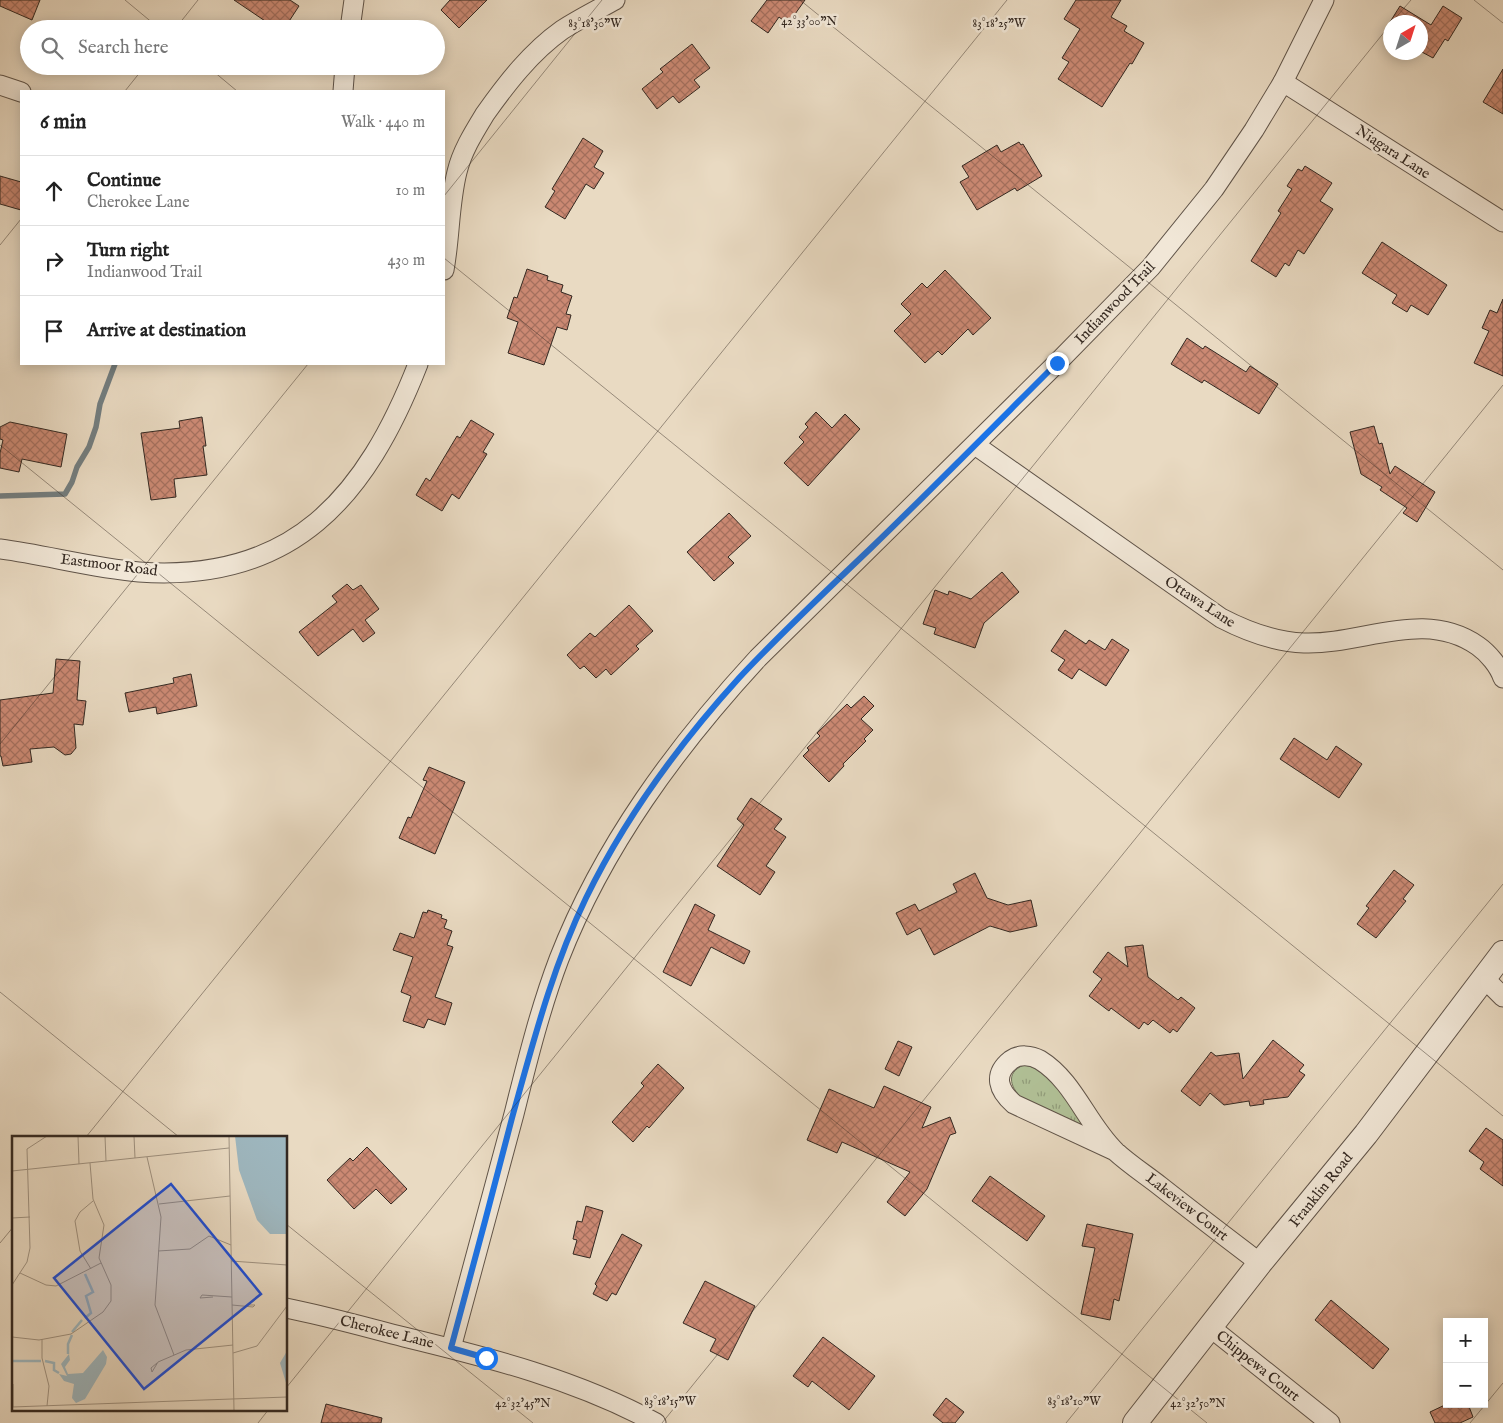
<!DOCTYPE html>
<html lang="en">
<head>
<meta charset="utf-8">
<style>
  body { margin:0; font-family:"IM FELL English",serif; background:#f2f2f2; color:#222 }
  .controls { position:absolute; right:15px; bottom:15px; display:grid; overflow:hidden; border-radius:0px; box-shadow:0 2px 12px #0003 }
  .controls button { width:45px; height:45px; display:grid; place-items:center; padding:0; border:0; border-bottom:1px solid #e0e0e0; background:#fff; color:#222; font:25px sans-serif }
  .compass { position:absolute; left:1383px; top:15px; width:45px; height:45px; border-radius:50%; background:#fff; box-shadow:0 2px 12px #0003; rotate:39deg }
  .stop { position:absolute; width:15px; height:15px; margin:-11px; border:4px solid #1a73e8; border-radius:50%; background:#fff }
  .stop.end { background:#1a73e8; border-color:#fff; box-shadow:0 1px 5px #0008 }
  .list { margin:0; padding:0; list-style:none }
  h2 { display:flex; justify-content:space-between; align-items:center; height:65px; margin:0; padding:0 20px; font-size:21px }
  h2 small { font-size:16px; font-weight:400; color:#767676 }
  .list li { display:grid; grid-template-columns:32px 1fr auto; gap:15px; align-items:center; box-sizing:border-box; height:70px; padding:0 20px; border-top:1px solid #e0e0e0 }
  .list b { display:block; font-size:19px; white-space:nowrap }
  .list p { margin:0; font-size:16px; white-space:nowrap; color:#767676 }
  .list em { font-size:16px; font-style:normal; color:#767676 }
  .icon { flex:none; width:28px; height:28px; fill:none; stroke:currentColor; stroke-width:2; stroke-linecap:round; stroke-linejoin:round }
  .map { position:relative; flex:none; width:1503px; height:1423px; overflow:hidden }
  .search { position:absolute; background:#fff; box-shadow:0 2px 12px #0003; left:20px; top:20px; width:425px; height:55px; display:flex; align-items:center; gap:12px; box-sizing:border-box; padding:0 18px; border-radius:28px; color:#767676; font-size:19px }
  .panel { position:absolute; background:#fff; box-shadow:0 2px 12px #0003; left:20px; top:90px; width:425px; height:275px; border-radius:0px }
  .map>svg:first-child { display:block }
</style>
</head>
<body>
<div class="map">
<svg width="1503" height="1423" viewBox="0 0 1503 1423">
  <defs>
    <pattern id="grass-tufts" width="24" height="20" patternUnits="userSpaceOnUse" patternTransform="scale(1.25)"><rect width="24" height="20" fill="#b1c197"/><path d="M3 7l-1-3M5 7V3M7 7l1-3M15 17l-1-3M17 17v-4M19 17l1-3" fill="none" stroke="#919d7b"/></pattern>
    <pattern id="building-cross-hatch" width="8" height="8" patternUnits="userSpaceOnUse" patternTransform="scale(1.25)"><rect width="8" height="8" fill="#cb8973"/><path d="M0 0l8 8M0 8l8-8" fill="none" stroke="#a5705e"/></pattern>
  </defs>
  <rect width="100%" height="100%" fill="#e9dac2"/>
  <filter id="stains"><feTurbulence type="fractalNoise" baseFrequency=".004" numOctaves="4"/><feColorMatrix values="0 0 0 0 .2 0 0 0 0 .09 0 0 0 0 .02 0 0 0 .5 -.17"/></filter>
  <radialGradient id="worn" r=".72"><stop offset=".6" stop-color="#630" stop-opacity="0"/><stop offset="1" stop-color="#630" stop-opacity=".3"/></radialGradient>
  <path fill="url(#grass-tufts)" stroke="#72745c" d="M 1024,1065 C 1051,1068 1074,1109 1089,1129 L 1024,1100 C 1011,1089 1004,1073 1024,1065 Z"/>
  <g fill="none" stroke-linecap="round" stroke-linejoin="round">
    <path stroke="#737e80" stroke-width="5.5" d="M 0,496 L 65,494 L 72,482 L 77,467 L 89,447 L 96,427 L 100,404 L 115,364"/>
  </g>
  <g fill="url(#building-cross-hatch)" stroke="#332821">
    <path d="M 0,0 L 40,0 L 32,20 L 0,6 Z"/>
    <path d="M 234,0 L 290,0 L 299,6 L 284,29 L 277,29 Z"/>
    <path d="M 450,0 L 487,0 L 459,28 L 441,10 Z"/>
    <path d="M 767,0 L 805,0 L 788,24 L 779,17 L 768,33 L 751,21 Z"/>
    <path d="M 1076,0 L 1121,0 L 1111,17 L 1127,26 L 1124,31 L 1144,43 L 1132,64 L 1130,63 L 1102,107 L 1058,79 L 1069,62 L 1062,58 L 1080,29 L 1064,19 Z"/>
    <path d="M 1400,6 L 1431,25 L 1443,6 L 1462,18 L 1448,41 L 1445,39 L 1433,58 L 1420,51 L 1420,22 L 1390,22 Z"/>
    <path d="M 692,44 L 710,68 L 694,80 L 700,87 L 679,103 L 673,96 L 657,109 L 642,89 L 663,72 L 660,69 Z"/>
    <path d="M 1503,69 L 1503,114 L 1483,102 Z"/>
    <path d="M 583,138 L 603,151 L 594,167 L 604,173 L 594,189 L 586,184 L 565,219 L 545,207 L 555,191 L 552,189 Z"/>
    <path d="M 1019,142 L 1021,145 L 1023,144 L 1042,176 L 1017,191 L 1015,188 L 977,210 L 960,182 L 969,177 L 962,166 L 997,145 L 1001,152 Z"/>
    <path d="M 1305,166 L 1332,183 L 1320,201 L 1333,209 L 1304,254 L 1298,250 L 1289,266 L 1285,263 L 1276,277 L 1251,261 L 1281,213 L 1278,211 L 1292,189 L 1287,186 L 1298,169 L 1302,171 Z"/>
    <path d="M 0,176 L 21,182 L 21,210 L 0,204 Z"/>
    <path d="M 1382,242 L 1447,285 L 1428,315 L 1411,305 L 1407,312 L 1392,303 L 1397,295 L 1362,273 Z"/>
    <path d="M 527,269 L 548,276 L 547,280 L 563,285 L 561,292 L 572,296 L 566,314 L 571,315 L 567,330 L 557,327 L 544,365 L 508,353 L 518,322 L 507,318 L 514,297 L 517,298 Z"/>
    <path d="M 945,270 L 991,318 L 973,335 L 968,329 L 942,355 L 938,351 L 925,363 L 894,331 L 911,314 L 901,304 L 922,283 L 927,288 Z"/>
    <path d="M 1503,299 L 1503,376 L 1474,363 L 1489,331 L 1482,328 L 1490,310 L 1497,313 Z"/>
    <path d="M 1187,338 L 1203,349 L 1205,346 L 1246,372 L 1250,366 L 1278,384 L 1259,414 L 1204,380 L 1202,383 L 1171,364 Z"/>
    <path d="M 816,412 L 832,428 L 845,414 L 860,429 L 808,486 L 784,463 L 804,442 L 799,437 L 808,427 L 805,424 Z"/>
    <path d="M 202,417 L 206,446 L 203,446 L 207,475 L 174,479 L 176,497 L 151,500 L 141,433 L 180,428 L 179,421 Z"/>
    <path d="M 471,420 L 494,434 L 483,452 L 487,454 L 459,499 L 452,494 L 442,511 L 416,495 L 426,478 L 430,481 L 457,436 L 460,438 Z"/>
    <path d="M 10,422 L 67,434 L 61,467 L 22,459 L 19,472 L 0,468 L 0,453 L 3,440 L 0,439 L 0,427 Z"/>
    <path d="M 1374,426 L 1379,444 L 1382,443 L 1390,474 L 1395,466 L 1435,492 L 1417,522 L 1403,513 L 1407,508 L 1380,490 L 1382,487 L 1361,474 L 1350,432 Z"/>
    <path d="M 729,513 L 751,536 L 728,557 L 734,563 L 714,581 L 687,552 Z"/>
    <path d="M 1002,572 L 1019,592 L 984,623 L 975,648 L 934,634 L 936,628 L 923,624 L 935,590 L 948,595 L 949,591 L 971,599 Z"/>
    <path d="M 347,584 L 353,590 L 361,585 L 379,609 L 365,620 L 375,633 L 363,642 L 353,629 L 318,656 L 299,632 L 337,602 L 332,596 Z"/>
    <path d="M 629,605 L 653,631 L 636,646 L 639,649 L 611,675 L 606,669 L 596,678 L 584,666 L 580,669 L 567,655 L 590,633 L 595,637 Z"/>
    <path d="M 1065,630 L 1086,644 L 1089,640 L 1105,650 L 1112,639 L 1129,650 L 1106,686 L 1079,669 L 1072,679 L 1058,670 L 1065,660 L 1051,651 Z"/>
    <path d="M 56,659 L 80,661 L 77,700 L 86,701 L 83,725 L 74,724 L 76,748 L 71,754 L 65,755 L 54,747 L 30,749 L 32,762 L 3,766 L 1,756 L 0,756 L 0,700 L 53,693 Z"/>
    <path d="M 191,674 L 197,706 L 157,714 L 156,707 L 129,712 L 125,693 L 174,683 L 173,678 Z"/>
    <path d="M 864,696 L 874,706 L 861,719 L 873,730 L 864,739 L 866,741 L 843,764 L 844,766 L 829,782 L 803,756 L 809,750 L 807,748 L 820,736 L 817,733 L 847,704 L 851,708 Z"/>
    <path d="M 1294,738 L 1327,760 L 1336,746 L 1362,764 L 1339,798 L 1280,759 Z"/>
    <path d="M 429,767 L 465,782 L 435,854 L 399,838 L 408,817 L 411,818 L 427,781 L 423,780 Z"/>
    <path d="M 751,798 L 782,819 L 774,829 L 786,837 L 766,866 L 775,872 L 760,895 L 717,866 L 744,825 L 737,819 Z"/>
    <path d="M 1394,870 L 1414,885 L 1403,899 L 1406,901 L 1376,938 L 1357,924 L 1369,908 L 1366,906 Z"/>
    <path d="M 975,873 L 987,898 L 1008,905 L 1031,900 L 1037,926 L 1010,932 L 990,926 L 934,955 L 920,928 L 907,935 L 896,913 L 915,904 L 919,911 L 957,892 L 953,884 Z"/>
    <path d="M 695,904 L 715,915 L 708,930 L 750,951 L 744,964 L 711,947 L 691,986 L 663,972 Z"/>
    <path d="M 428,910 L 442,915 L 441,918 L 447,920 L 444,928 L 452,931 L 447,945 L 453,947 L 435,997 L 452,1003 L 445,1025 L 428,1019 L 424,1028 L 403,1021 L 411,996 L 401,992 L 413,957 L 393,950 L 400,933 L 414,938 L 423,912 L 427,913 Z"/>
    <path d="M 1143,945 L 1148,977 L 1178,1000 L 1181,997 L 1195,1008 L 1177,1032 L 1173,1029 L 1170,1033 L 1153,1020 L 1148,1025 L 1144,1022 L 1139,1029 L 1111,1008 L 1109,1011 L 1089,996 L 1102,979 L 1093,972 L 1108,952 L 1128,967 L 1125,947 Z"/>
    <path d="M 1273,1040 L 1304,1065 L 1299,1071 L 1305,1075 L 1288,1097 L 1263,1100 L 1264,1104 L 1250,1106 L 1249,1101 L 1224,1105 L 1210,1093 L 1200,1106 L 1181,1091 L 1211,1052 L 1216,1056 L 1239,1053 L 1243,1079 Z"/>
    <path d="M 898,1041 L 912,1047 L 899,1076 L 885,1069 Z"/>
    <path d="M 658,1064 L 684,1088 L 649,1128 L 647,1126 L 633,1142 L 612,1122 L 644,1086 L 641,1083 Z"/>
    <path d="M 884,1086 L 931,1107 L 922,1128 L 950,1117 L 956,1133 L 950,1135 L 927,1189 L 905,1216 L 887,1202 L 910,1172 L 842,1142 L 837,1153 L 807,1140 L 829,1089 L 874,1108 Z"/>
    <path d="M 1486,1128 L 1503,1140 L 1503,1186 L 1480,1169 L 1484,1162 L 1469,1151 Z"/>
    <path d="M 367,1147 L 407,1189 L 391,1204 L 376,1189 L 354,1209 L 327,1180 L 350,1158 L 353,1161 Z"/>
    <path d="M 990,1176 L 1045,1216 L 1027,1241 L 972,1201 Z"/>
    <path d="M 586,1206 L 603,1211 L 590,1258 L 573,1254 L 577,1240 L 573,1239 L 577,1221 L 582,1222 Z"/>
    <path d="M 1087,1224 L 1133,1234 L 1119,1301 L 1114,1299 L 1110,1320 L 1081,1314 L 1095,1248 L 1082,1246 Z"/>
    <path d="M 622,1234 L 642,1245 L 616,1295 L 612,1293 L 607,1301 L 593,1294 L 597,1286 L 595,1284 Z"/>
    <path d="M 705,1281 L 755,1306 L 728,1360 L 710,1351 L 716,1339 L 683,1323 Z"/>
    <path d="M 1331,1300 L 1389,1349 L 1373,1369 L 1315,1320 Z"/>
    <path d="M 823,1337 L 875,1376 L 849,1410 L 812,1381 L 808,1387 L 793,1376 Z"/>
    <path d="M 946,1398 L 964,1412 L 955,1423 L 943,1423 L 933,1415 Z"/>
    <path d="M 326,1404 L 382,1418 L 381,1423 L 321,1423 Z"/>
    <path d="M 1447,1404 L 1468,1404 L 1473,1417 L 1460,1423 L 1435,1423 L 1430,1412 Z"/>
  </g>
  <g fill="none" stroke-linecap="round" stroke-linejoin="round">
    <defs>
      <g id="minor">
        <path d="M 350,29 L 354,0"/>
        <path d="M 1283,82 L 1503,222"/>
        <path d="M 0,85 L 21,92"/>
        <path d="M 343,91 L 345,66"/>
        <path d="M 444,270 C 450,238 449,204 457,172 C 462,151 474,132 485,114 C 507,83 531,52 562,30 C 579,19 597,10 615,0"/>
        <path d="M 975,445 L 1221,618 C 1246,631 1275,642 1304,643 C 1363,645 1424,608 1478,646 C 1488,653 1499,666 1503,678"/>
        <path d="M 0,549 C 46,555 92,568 139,572 C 293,583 366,497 418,364"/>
        <path d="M 1484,978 L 1503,997"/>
        <path d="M 1115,1151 L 1014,1104 C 999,1091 992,1075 1011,1060 C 1019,1054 1031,1055 1040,1060 C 1074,1081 1087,1124 1115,1151 C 1129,1164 1146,1175 1160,1186 C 1193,1212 1227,1238 1260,1263"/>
        <path d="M 286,1308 C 326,1316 365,1327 404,1337 C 491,1358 577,1380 656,1423"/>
        <path d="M 1210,1327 L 1330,1423"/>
        <path d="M 451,1348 C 472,1270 493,1192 514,1114 C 527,1062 540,1009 559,959 C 603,846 676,747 758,658 L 1057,363 L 1151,267 L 1214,189 L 1254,130 L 1283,82 L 1324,0"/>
      </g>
      <path id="tertiary" d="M 1135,1423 L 1260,1263 L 1366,1134 L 1503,953"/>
    </defs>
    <use href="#minor" stroke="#605449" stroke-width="21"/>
    <use href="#tertiary" stroke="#605449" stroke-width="26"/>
    <use href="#minor" stroke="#f1e7d7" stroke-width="19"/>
    <use href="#tertiary" stroke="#f1e7d7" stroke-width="24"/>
  </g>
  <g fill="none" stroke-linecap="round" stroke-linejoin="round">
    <path stroke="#1a73e8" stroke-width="6" d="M 486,1358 L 451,1348 C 472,1271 492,1195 512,1118 C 533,1043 552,968 586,898 C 625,818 680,743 739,678 C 781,633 826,591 871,548 C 934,487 995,425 1057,363"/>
  </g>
  <path fill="none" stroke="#332821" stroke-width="1" stroke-opacity="0.45" d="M 125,0 L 160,29M 800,0 L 1503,570M 1474,0 L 1503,23M 1392,22 L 1411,0M 175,29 L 198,0M 207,66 L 237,91M 125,91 L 145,66M 444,196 L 602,0M 0,245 L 21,219M 444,258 L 1503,1116M 0,445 L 1207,1423M 0,744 L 308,364M 0,992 L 179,1137M 86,1137 L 1007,0M 286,1224 L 533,1423M 0,1243 L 14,1226M 286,1388 L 1390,25M 258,1423 L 269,1409M 662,1423 L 1503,385M 1066,1423 L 1503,884M 1470,1423 L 1503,1383"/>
  <g text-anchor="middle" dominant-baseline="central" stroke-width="5" stroke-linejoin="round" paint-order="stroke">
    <g font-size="15" fill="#332821" stroke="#f1e7d7">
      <text transform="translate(1393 152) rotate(33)">Niagara Lane</text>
      <text transform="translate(1115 303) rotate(-46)">Indianwood Trail</text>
      <text transform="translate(109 565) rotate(7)">Eastmoor Road</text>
      <text transform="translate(1200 602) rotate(33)">Ottawa Lane</text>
      <text transform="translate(1321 1190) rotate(-51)">Franklin Road</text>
      <text transform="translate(1187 1207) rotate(38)">Lakeview Court</text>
      <text transform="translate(387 1332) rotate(14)">Cherokee Lane</text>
      <text transform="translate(1258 1366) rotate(39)">Chippewa Court</text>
    </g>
  </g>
  <g transform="translate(12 1136)">
    <rect width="275" height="275" fill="#e9dac2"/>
    <path d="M 223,0 L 275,0 L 275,98 L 258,98 L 245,84 L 227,34 ZM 91,214 L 95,221 L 94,228 L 73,263 L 64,267 L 60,262 L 62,248 L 52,245 L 47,238 L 55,240 L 49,228 L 57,218 L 58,224 L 53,231 L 56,238 L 71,237 ZM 275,215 L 275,250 L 268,227 Z" fill="#9eb7bf"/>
    <path fill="none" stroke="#9eb7bf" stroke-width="2.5" d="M 73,182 L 79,177 L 74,160 L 81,156 L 73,138M 60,196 L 70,184M 56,218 L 56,208 L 60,199M 0,225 L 29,225M 33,225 L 42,227 L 42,234 L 47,237"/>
    <path fill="none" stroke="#a09382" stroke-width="1" d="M 66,0 L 67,28M 93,0 L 94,25M 122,0 L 123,22M 217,0 L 222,275M 135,21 L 149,81 L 143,169 L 162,219M 0,35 L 217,12M 147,68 L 218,60M 0,82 L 18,81M 146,115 L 178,113 L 197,100 L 219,109M 219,125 L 275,129M 79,133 L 68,115 L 63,85 L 68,76 L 81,65M 8,137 L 34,149 L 44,150 L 89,127M 0,149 L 15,126 L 18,112 L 15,13 L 35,0M 201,161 L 188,162 L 190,159 L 220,161M 220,169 L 241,171 L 243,169 L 235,169M 0,201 L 27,204 L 59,198 L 91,176 L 99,165 L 99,149 L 87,122 L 92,89 L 81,63 L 78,27M 30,203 L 30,222 L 37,250 L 35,270M 221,217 L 245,210 L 275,170M 145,227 L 139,232 L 140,236 L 146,226 L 174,214 L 221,209M 0,271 L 275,261M 1,271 L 1,248"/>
    <path fill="#1d4ed8" fill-opacity="0.15" stroke="#1d4ed8" stroke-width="2.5" d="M 159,48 L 249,158 L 132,253 L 42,142 Z"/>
    <rect width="275" height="275" fill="none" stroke="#332821" stroke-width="2.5"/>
  </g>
  <g font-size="12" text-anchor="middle" fill="#332821" stroke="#f1e7d7" stroke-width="5" stroke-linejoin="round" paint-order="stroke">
    <text x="809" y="25">42°33'00"N</text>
    <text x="999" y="27">83°18'25"W</text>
    <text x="595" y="27">83°18'30"W</text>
    <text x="670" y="1405">83°18'15"W</text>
    <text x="1074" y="1405">83°18'10"W</text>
    <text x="523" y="1407">42°32'45"N</text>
    <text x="1198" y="1407">42°32'50"N</text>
  </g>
  <rect width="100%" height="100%" filter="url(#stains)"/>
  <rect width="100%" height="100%" fill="url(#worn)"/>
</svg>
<div class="controls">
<button>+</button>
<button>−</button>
</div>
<svg class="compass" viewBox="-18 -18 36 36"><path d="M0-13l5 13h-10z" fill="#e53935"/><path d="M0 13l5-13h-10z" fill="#767676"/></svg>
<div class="stop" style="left:486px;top:1358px"></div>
<div class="stop end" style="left:1057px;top:363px"></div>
<div class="search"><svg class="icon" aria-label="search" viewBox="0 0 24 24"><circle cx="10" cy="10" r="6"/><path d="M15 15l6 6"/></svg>Search here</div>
<section class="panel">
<h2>6 min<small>Walk · 440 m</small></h2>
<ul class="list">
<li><svg class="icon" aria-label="ahead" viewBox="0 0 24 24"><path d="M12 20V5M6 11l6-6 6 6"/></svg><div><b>Continue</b><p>Cherokee Lane</p></div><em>10 m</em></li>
<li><svg class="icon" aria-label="right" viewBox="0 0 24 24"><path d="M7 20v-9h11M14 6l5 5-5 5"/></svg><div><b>Turn right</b><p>Indianwood Trail</p></div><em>430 m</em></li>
<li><svg class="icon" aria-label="arrive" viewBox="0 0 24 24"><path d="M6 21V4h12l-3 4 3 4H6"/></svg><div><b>Arrive at destination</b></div></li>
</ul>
</section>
</div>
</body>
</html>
